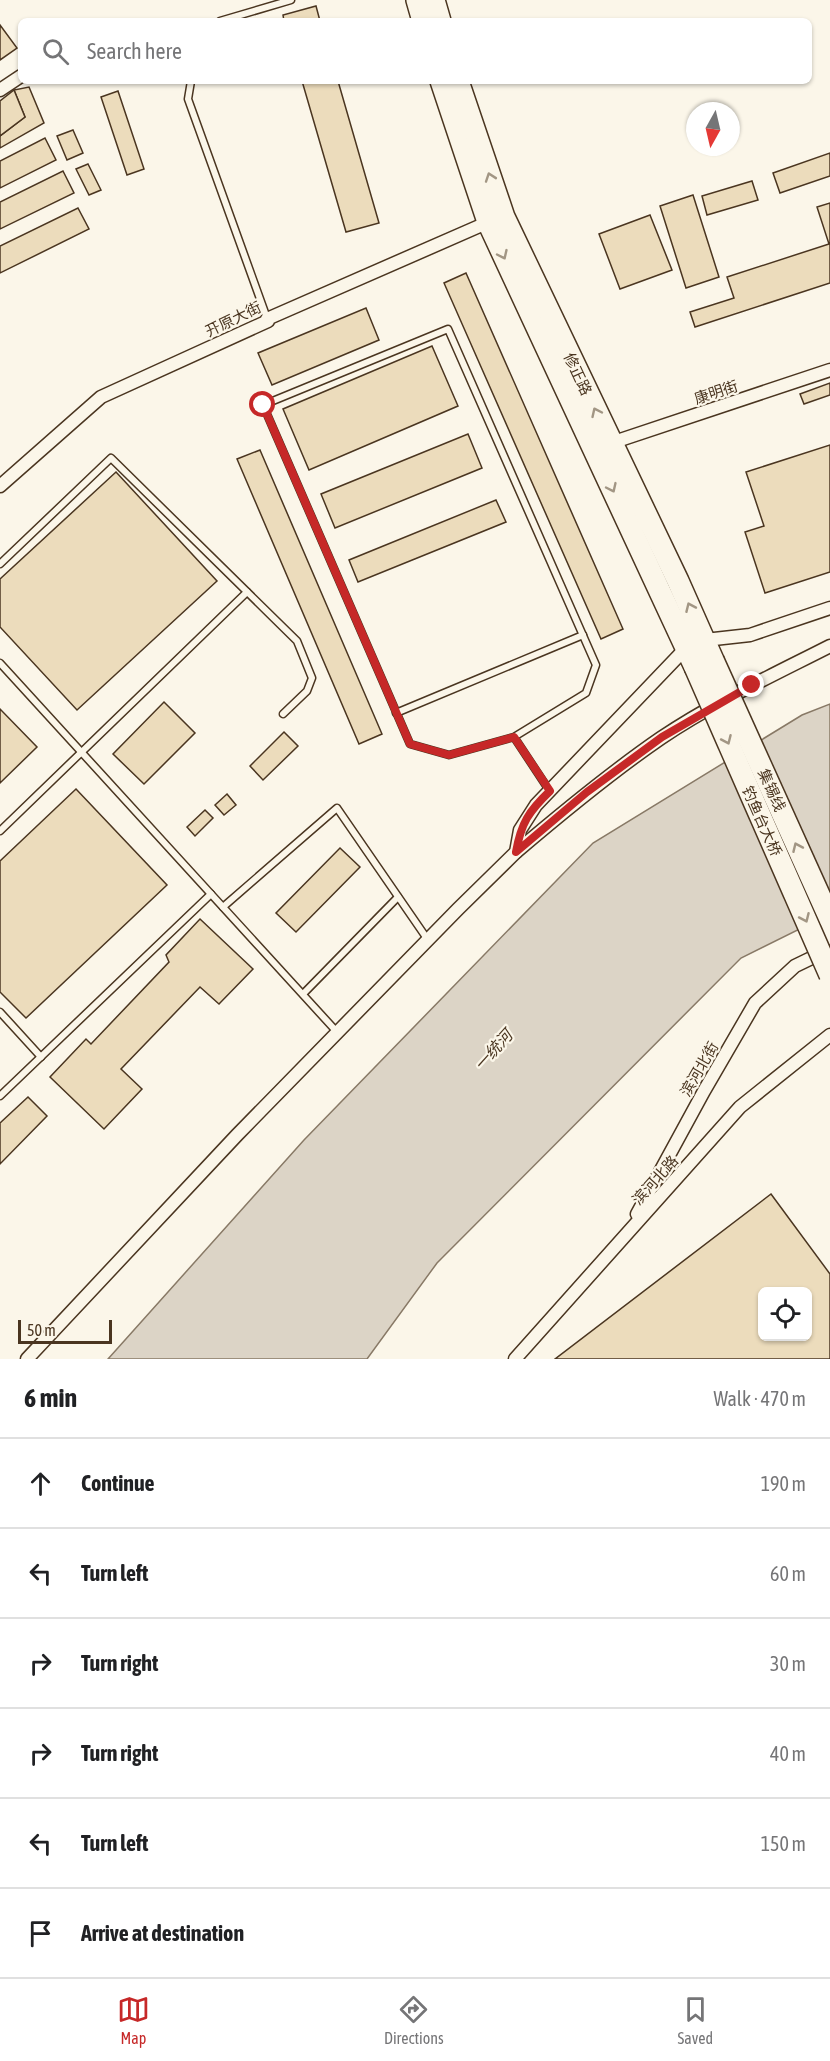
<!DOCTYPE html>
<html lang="en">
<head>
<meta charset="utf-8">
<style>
  body { margin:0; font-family:"Asap Condensed","Noto Sans SC",sans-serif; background:#f6f6f6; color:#202124 }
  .controls { position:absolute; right:18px; bottom:18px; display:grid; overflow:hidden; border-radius:9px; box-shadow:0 2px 4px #0004 }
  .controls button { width:54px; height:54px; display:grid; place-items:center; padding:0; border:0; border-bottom:2px solid #e0e0e0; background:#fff; color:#202124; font:30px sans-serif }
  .compass { position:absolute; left:686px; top:102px; width:54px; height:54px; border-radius:50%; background:#fff; box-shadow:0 2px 4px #0004; rotate:188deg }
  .scale { position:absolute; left:18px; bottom:15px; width:94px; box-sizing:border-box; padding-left:6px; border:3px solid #4a3520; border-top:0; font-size:16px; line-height:21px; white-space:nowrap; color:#4a3520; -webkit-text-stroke:4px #fbf6e9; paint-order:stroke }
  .stop { position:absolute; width:18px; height:18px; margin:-14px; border:4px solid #c62828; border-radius:50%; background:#fff }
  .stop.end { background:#c62828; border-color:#fff; box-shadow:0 2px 6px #0008 }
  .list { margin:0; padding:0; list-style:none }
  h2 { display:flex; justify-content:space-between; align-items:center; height:78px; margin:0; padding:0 24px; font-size:26px }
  h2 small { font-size:20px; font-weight:400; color:#757577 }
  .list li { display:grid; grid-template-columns:39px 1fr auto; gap:18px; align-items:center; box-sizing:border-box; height:90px; padding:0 24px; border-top:2px solid #e0e0e0 }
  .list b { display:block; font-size:22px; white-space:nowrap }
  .list em { font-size:20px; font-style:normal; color:#757577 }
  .icon { flex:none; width:33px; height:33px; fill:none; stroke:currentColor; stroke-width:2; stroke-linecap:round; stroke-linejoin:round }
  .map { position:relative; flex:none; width:830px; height:1359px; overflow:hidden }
  .search { position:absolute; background:#fff; box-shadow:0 2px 4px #0004; left:18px; right:18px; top:18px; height:66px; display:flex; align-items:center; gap:15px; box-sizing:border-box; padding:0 21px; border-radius:9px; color:#757577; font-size:22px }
  .sheet { height:618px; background:#fff }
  nav { display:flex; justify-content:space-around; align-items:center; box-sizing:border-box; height:84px; border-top:2px solid #e0e0e0; background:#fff; font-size:16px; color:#757577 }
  nav a { display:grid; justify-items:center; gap:3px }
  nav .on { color:#c62828 }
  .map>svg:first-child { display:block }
</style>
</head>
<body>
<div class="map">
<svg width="830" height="1359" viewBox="0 0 830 1359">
  <rect width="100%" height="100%" fill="#fbf6e9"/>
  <path fill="#dcd4c6" stroke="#887966" stroke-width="1.5" d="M 830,704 L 830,914 L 741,958 L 437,1263 L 367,1359 L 108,1359 L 304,1140 L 593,843 L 802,715 Z"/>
  <g fill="#ecdcbc" stroke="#4a3520" stroke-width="1.5" fill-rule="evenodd">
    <path d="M 316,6 L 320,21 L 284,21 L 283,15 Z"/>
    <path d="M 0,25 L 17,48 L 0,60 Z"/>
    <path d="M 302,81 L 338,81 L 379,223 L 346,232 Z"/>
    <path d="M 29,87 L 44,123 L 0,148 L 0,136 L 25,117 L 14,90 Z"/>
    <path d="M 14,90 L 25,117 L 0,136 L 0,101 Z"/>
    <path d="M 118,91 L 144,169 L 127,175 L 101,97 Z"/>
    <path d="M 73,130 L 83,153 L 67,160 L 57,136 Z"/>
    <path d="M 45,138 L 56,160 L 0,188 L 0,161 Z"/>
    <path d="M 830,153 L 830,176 L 780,193 L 773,173 Z"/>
    <path d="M 88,164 L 101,190 L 89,195 L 76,169 Z"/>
    <path d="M 63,171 L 74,193 L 0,229 L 0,202 Z"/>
    <path d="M 752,181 L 758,200 L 707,215 L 702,196 Z"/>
    <path d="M 693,195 L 719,277 L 686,288 L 660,206 Z"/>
    <path d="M 830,203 L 830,283 L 695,327 L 690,312 L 734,298 L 727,277 L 829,244 L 817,207 Z"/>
    <path d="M 78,208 L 89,229 L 0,273 L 0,246 Z"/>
    <path d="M 650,215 L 672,270 L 620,289 L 599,234 Z"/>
    <path d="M 466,273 L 623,629 L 601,639 L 444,283 Z"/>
    <path d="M 366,308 L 379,340 L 272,385 L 258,353 Z"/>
    <path d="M 432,346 L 458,406 L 309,470 L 283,409 Z"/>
    <path d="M 830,383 L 830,395 L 804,404 L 800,394 Z"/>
    <path d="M 468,434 L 482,468 L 335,528 L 321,494 Z"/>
    <path d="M 830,445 L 830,572 L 765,593 L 745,532 L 764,526 L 746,472 Z"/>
    <path d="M 260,450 L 382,734 L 359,744 L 237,459 Z"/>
    <path d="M 116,472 L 217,581 L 77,710 L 0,627 L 0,579 Z"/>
    <path d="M 496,500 L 506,522 L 358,582 L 349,560 Z"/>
    <path d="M 164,702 L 195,733 L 144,784 L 113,754 Z"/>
    <path d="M 0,709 L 37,747 L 0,783 Z"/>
    <path d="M 284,732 L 298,746 L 263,780 L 250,766 Z"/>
    <path d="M 76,789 L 167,885 L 26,1018 L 0,992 L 0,861 Z"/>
    <path d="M 227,794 L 236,805 L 224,815 L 215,805 Z"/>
    <path d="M 205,810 L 213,818 L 195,836 L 187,827 Z"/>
    <path d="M 340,848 L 360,867 L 296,932 L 276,913 Z"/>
    <path d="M 200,919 L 253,969 L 219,1004 L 200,987 L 121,1069 L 142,1089 L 104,1129 L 50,1077 L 86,1039 L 91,1044 L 169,962 L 166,955 Z"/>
    <path d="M 28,1097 L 47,1116 L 0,1164 L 0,1123 Z"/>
    <path d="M 771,1194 L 830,1274 L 830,1359 L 555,1359 ZM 762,1292 L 808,1292 L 808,1336 L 762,1336 Z"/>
  </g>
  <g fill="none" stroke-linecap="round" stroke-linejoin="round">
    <defs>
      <g id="lane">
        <path d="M 220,21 L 291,0"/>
        <path d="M 191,81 L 188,99 L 268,321"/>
        <path d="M 0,564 L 111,458 L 297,641 L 312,678 L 307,691 L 283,714"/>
        <path d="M 0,663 L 337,1032"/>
        <path d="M 396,713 L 583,635"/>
        <path d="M 514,737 L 449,755 L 410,744 L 263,405 L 448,329 L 596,665 L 586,693 L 514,737 L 549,790"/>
        <path d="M 0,831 L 247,592"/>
        <path d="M 223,907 L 337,808 L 428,940"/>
        <path d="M 303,994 L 398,897"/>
        <path d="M 0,1012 L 41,1057"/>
        <path d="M 0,1096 L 211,894"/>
      </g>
      <g id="street">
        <path d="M 0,90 L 21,76"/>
        <path d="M 611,443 L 830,370"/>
        <path d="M 0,486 L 101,397 L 268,321 L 267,319 L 491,221"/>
        <path d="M 516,852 C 563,812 610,773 661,738 C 713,703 773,675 830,646"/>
        <path d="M 637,1214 L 704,1091 L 755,1003 L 795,966 L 826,951"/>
        <path d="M 27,1359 L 237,1135 L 458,909 L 516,852 L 520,830 L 536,805 L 686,648 L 705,640 L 750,635 L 830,608"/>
        <path d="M 515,1359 L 740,1107 L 830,1035"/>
      </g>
      <g id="highway">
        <path d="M 417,0 L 423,21"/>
        <path d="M 434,0 L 440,21"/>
        <path d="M 441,81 L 488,222 L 695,667"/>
        <path d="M 458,81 L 504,217 L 678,581 L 713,660"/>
      </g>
    </defs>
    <use href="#lane" stroke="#4a3520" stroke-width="9"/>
    <use href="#street" stroke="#4a3520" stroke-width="15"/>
    <use href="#highway" stroke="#4a3520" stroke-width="24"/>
    <use href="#lane" stroke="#fbf6e9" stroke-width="6"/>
    <use href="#street" stroke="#fbf6e9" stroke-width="12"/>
    <use href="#highway" stroke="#fbf6e9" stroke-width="21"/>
    <defs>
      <g id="highway-bridge">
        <path d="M 713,660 L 830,919"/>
        <path d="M 695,667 L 830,975"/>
      </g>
    </defs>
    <use href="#highway-bridge" stroke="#4a3520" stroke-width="24" stroke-linecap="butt"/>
    <use href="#highway-bridge" stroke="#fbf6e9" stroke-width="21"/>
  </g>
  <defs><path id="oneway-chevron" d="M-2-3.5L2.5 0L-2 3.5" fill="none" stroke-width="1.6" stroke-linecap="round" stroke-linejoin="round" transform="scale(1.5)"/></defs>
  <g stroke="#a29684">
    <use href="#oneway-chevron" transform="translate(490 177) rotate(-109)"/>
    <use href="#oneway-chevron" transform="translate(503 255) rotate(65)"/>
    <use href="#oneway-chevron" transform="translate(596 412) rotate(-115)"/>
    <use href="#oneway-chevron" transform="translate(612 488) rotate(65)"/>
    <use href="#oneway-chevron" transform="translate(690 607) rotate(-114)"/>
    <use href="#oneway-chevron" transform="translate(727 740) rotate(66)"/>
    <use href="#oneway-chevron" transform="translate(797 847) rotate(-114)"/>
    <use href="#oneway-chevron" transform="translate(805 918) rotate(66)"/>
  </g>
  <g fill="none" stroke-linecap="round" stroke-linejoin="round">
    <path stroke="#c62828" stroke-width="8" d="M 263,405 L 410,744 L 449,755 L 514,737 L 550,791 C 529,811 521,823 516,852 L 587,792 L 662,737 L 752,685"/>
  </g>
  <g text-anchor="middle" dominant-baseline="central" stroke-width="4.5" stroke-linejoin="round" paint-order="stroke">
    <g font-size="15" fill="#4a3520" stroke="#fbf6e9">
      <text transform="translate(233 319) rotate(-26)">开原大街</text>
      <text transform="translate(578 374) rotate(65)">修正路</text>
      <text transform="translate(716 392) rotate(-18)">康明街</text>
      <text transform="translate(772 790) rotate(66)">集锡线</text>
      <text transform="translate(762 821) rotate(66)">钓鱼台大桥</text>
      <text transform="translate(699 1069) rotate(-60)">滨河北街</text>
      <text transform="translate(655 1180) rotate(-48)">滨河北路</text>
    </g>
    <g font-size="16" font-style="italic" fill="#4a3520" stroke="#fbf6e9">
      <text transform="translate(493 1050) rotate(-48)">一统河</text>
    </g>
  </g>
</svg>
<div class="controls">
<button><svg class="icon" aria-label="locate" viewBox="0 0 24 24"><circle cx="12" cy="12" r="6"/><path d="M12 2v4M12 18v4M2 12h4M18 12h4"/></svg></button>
</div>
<svg class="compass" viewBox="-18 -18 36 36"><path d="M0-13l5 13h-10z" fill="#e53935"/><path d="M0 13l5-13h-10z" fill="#757577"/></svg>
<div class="scale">50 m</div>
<div class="stop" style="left:263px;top:405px"></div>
<div class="stop end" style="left:752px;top:685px"></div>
<div class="search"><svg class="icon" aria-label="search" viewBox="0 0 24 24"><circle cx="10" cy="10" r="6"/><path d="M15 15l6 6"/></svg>Search here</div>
</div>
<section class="sheet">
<h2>6 min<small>Walk · 470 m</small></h2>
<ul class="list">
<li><svg class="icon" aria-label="ahead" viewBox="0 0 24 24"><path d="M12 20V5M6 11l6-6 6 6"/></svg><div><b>Continue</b></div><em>190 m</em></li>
<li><svg class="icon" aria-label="left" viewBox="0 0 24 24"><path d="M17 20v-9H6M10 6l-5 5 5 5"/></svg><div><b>Turn left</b></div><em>60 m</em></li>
<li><svg class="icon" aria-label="right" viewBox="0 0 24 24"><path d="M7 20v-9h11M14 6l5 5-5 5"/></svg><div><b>Turn right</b></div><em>30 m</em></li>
<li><svg class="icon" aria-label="right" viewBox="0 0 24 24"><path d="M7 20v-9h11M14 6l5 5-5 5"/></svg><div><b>Turn right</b></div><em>40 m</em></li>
<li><svg class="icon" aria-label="left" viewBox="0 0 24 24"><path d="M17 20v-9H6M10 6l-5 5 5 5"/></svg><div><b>Turn left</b></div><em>150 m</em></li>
<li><svg class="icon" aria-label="arrive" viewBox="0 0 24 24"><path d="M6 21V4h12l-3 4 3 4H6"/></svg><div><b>Arrive at destination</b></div></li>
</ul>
</section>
<nav>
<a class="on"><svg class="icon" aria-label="map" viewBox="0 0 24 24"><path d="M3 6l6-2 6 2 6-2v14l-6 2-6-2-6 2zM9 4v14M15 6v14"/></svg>Map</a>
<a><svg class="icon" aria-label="directions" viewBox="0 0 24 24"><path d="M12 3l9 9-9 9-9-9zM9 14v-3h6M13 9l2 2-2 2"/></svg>Directions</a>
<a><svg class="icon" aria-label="saved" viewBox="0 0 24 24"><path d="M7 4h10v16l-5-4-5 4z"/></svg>Saved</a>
</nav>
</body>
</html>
